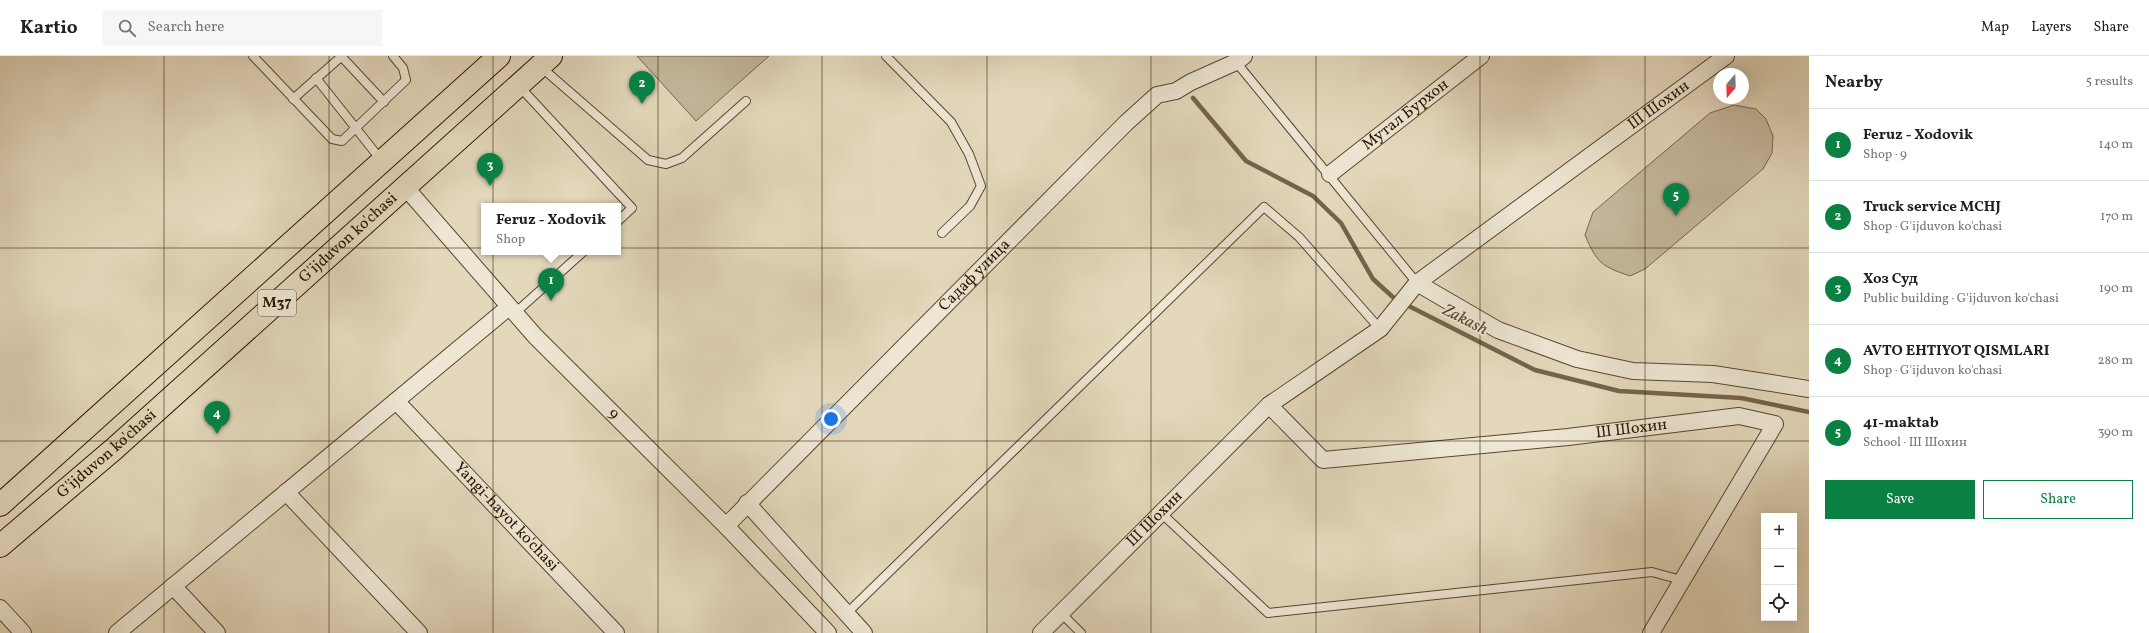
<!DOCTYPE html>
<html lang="en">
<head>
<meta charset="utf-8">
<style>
  body { margin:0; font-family:Vollkorn,serif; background:#f6f6f6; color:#202124 }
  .controls { position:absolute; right:12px; bottom:12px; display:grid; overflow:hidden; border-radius:0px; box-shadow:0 4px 16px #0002 }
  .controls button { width:36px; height:36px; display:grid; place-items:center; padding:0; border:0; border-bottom:1px solid #e0e0e0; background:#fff; color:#202124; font:20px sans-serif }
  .compass { position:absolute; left:1713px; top:12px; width:36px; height:36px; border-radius:50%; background:#fff; box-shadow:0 4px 16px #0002; rotate:199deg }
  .you { position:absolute; left:831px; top:363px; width:14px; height:14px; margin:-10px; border:3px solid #fff; border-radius:50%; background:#1a73e8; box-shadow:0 0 0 6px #1a73e833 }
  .badge { display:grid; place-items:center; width:26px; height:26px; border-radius:50%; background:#0b8043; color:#fff; font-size:13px; font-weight:700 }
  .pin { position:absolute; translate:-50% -33px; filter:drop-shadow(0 1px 2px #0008) }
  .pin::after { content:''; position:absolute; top:21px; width:14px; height:12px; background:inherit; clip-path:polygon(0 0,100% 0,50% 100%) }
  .popup { position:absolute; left:481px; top:147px; width:140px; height:52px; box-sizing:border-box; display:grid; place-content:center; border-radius:0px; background:#fff; filter:drop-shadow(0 1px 3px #0005); font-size:13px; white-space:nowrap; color:#757577 }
  .popup b { font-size:15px; color:#202124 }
  .popup::after { content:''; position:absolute; left:50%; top:100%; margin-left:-8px; border:8px solid transparent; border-top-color:#fff }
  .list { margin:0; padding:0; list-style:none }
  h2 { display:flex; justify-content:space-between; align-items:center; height:52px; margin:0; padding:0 16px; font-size:17px }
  h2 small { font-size:13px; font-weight:400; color:#757577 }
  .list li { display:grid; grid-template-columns:26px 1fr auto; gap:12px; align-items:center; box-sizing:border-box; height:72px; padding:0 16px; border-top:1px solid #e0e0e0 }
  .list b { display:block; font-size:15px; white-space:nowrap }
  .list p { margin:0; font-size:13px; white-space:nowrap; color:#757577 }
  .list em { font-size:13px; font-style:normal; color:#757577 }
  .actions { display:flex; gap:8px; padding:12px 16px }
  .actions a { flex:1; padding:9px 0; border:1px solid #0b8043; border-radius:0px; text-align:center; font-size:14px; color:#0b8043 }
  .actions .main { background:#0b8043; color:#fff }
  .icon { flex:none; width:22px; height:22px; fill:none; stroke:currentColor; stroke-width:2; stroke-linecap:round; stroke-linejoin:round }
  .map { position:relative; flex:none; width:1809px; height:577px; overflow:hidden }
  header { display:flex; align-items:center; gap:24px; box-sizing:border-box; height:56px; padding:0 20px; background:#fff; border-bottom:1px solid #e0e0e0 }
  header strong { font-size:19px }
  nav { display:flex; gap:22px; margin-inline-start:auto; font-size:14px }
  .search { width:280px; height:36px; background:#f6f6f6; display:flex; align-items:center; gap:10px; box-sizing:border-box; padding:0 14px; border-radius:0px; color:#757577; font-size:15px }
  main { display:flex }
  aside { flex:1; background:#fff }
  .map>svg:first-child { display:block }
</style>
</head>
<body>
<header>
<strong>Kartio</strong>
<div class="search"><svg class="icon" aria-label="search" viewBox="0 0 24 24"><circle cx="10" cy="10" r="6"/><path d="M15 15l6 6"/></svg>Search here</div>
<nav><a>Map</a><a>Layers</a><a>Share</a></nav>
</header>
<main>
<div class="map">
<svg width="1809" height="577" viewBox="0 0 1809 577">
  <rect width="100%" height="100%" fill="#e3d8bc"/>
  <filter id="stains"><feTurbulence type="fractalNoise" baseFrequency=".005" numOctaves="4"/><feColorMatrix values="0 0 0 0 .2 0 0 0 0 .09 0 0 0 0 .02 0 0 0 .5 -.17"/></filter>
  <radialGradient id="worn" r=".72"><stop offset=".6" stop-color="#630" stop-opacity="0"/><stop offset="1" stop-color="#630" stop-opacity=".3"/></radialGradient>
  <g fill="#c4b79c" stroke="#78664f">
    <path d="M 637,0 L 769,0 L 696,65 Z"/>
    <path d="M 1734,49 L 1756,53 L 1766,63 L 1773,80 L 1772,97 L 1763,113 L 1645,213 L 1630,220 C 1601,210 1597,207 1585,179 L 1593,156 L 1710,57 Z"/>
  </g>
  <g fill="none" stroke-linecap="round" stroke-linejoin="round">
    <path stroke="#74634c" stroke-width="4.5" d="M 1193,42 L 1246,105 L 1313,140 L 1341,167 L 1373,223 L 1395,243 L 1535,314 L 1619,335 L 1741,342 L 1809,356"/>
    <defs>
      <g id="lane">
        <path d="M 253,0 L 332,83 L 342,85 L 406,24 L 403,12 L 393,0"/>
        <path d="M 341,0 L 384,46"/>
        <path d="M 886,0 L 951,66 L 969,98 L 981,130 L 970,150 L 942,177"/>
        <path d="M 1236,6 L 1417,227"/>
        <path d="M 541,11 L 648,104 L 666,108 L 682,102 L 746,45"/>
        <path d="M 316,22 L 381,104"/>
        <path d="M 519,30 L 632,152 L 618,165"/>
        <path d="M 293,43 L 342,0"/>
        <path d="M 515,257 L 583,196"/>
        <path d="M 1160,456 L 1268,557 L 1652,516 L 1681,524"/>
        <path d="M 1061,557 L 1081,577"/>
        <path d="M 846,558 L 1264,151 L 1299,181 L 1380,273"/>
      </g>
      <g id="street">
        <path id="s1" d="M 1330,118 L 1481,0"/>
        <path id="s2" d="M 406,132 L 535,280 L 726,470 L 828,577"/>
        <path d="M 1417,227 L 1498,274 L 1577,303 L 1633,315 L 1713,318 L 1809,333"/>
        <path id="s3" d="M 396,345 L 616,577"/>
        <path id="s4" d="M 1269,349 L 1323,404 L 1568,381 L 1739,360 L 1775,368 L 1651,577"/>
        <path d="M 286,436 L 419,577"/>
        <path d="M 747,447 L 864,577"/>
        <path id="s5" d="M 726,470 L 1126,67 L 1157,39 L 1176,35 L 1191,26 L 1236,6 L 1244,0"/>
        <path d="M 173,530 L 217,577"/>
        <path d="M 0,552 L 23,577"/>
        <path d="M 117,577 L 509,251"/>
        <path id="s6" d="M 1041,577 L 1269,349 L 1380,273 L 1417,227 L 1726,0"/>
      </g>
      <g id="primary">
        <path d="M 0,449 L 499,0"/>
        <path id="s7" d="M 0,490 L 114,393 L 551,0"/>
      </g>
    </defs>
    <use href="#lane" stroke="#594630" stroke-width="10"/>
    <use href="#street" stroke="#594630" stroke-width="18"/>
    <use href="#primary" stroke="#2b1602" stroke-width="24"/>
    <use href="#lane" stroke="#ede6d3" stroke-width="8"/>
    <use href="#street" stroke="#ede6d3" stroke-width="16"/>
    <use href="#primary" stroke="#e3d8bc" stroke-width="22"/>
  </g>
  <path fill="none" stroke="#2b1602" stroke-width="1" stroke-opacity="0.55" d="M 164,0 L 164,577M 329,0 L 329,577M 493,0 L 493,577M 658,0 L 658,577M 822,0 L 822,577M 987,0 L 987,577M 1151,0 L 1151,577M 1316,0 L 1316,577M 1480,0 L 1480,577M 1645,0 L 1645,577M 0,192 L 1809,192M 0,385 L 1809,385"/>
  <g text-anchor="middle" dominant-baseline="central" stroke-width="4" stroke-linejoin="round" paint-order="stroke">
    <rect fill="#ede6d3" stroke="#655441" stroke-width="1" x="258" y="234" width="38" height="26" rx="3"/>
    <g font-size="15" font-weight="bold" fill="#2b1602">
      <text x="277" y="247">M37</text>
    </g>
    <g font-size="16" fill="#2b1602" stroke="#ede6d3">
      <text stroke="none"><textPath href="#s6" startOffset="816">Ш Шохин</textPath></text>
      <text stroke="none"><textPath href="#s1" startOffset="96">Мутал Бурхон</textPath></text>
      <text stroke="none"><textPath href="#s7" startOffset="465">G'ijduvon ko'chasi</textPath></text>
      <text stroke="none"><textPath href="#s5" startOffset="353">Садаф улица</textPath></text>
      <text stroke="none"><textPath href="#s2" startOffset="307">9</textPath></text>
      <text stroke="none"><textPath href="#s4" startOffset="387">Ш Шохин</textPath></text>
      <text stroke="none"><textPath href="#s7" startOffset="141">G'ijduvon ko'chasi</textPath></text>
      <text stroke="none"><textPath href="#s3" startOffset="160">Yangi-hayot ko'chasi</textPath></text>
      <text stroke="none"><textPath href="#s6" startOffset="161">Ш Шохин</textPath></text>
    </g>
    <g font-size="17" font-style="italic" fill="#5b4933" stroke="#ede6d3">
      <text transform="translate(1465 264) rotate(27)">Zakash</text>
    </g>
  </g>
  <rect width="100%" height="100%" filter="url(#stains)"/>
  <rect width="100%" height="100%" fill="url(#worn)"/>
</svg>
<div class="controls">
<button>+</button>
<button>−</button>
<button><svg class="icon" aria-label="locate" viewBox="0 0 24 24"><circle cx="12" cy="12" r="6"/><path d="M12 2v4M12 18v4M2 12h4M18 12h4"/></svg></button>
</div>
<svg class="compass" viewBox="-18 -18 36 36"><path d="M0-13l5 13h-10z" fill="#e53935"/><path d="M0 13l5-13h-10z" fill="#757577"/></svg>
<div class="you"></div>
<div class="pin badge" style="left:551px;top:245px">1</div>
<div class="popup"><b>Feruz - Xodovik</b>Shop</div>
<div class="pin badge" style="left:642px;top:48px">2</div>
<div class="pin badge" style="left:490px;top:130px">3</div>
<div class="pin badge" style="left:217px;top:378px">4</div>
<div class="pin badge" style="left:1676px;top:160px">5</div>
</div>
<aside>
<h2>Nearby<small>5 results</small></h2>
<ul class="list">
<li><span class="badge">1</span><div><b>Feruz - Xodovik</b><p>Shop · 9</p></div><em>140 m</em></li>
<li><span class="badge">2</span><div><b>Truck service MCHJ</b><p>Shop · G'ijduvon ko'chasi</p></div><em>170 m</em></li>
<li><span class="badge">3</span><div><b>Хоз Суд</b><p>Public building · G'ijduvon ko'chasi</p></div><em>190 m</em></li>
<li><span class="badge">4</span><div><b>AVTO EHTIYOT QISMLARI</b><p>Shop · G'ijduvon ko'chasi</p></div><em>280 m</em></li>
<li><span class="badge">5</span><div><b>41-maktab</b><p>School · Ш Шохин</p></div><em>390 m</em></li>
</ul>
<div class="actions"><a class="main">Save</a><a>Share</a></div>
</aside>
</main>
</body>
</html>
